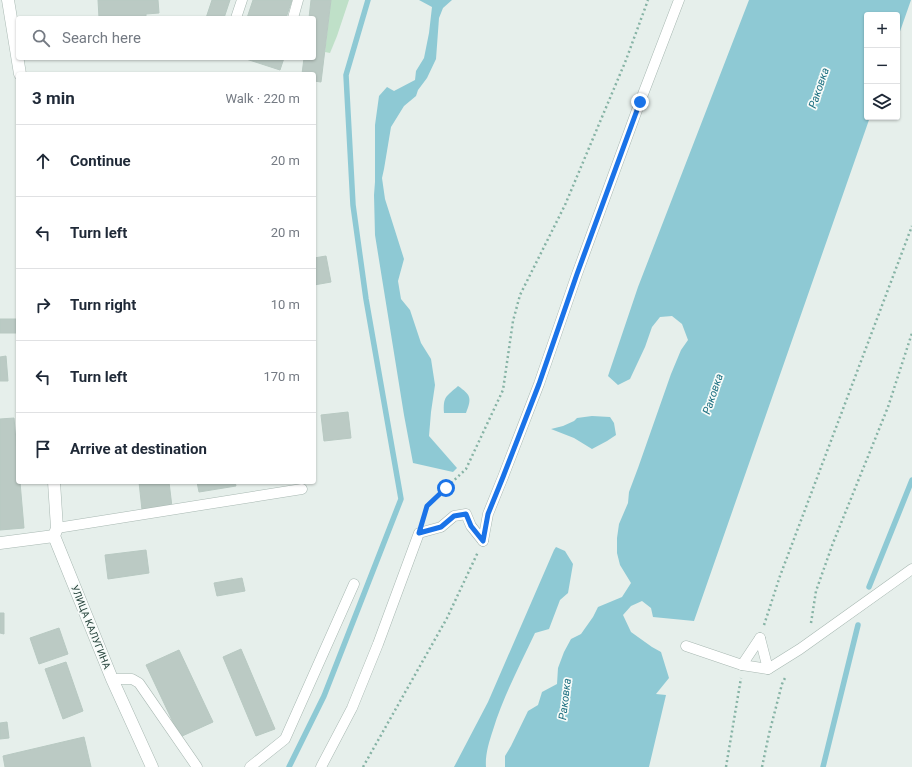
<!DOCTYPE html>
<html lang="en">
<head>
<meta charset="utf-8">
<style>
  body { margin:0; font-family:Roboto,sans-serif; background:#f2f2f3; color:#1f2937 }
  .controls { position:absolute; right:12px; top:12px; display:grid; overflow:hidden; border-radius:4px; box-shadow:0 1px 3px #0004 }
  .controls button { width:36px; height:36px; display:grid; place-items:center; padding:0; border:0; border-bottom:1px solid #e0e1e3; background:#fff; color:#1f2937; font:20px sans-serif }
  .stop { position:absolute; width:12px; height:12px; margin:-9px; border:3px solid #1a73e8; border-radius:50%; background:#fff }
  .stop.end { background:#1a73e8; border-color:#fff; box-shadow:0 1px 4px #0008 }
  .list { margin:0; padding:0; list-style:none }
  h2 { display:flex; justify-content:space-between; align-items:center; height:52px; margin:0; padding:0 16px; font-size:17px }
  h2 small { font-size:13px; font-weight:400; color:#747a83 }
  .list li { display:grid; grid-template-columns:26px 1fr auto; gap:12px; align-items:center; box-sizing:border-box; height:72px; padding:0 16px; border-top:1px solid #e0e1e3 }
  .list b { display:block; font-size:15px; white-space:nowrap }
  .list em { font-size:13px; font-style:normal; color:#747a83 }
  .icon { flex:none; width:22px; height:22px; fill:none; stroke:currentColor; stroke-width:2; stroke-linecap:round; stroke-linejoin:round }
  .map { position:relative; flex:none; width:912px; height:767px; overflow:hidden }
  .search { position:absolute; background:#fff; box-shadow:0 1px 3px #0004; left:16px; top:16px; width:300px; height:44px; display:flex; align-items:center; gap:10px; box-sizing:border-box; padding:0 14px; border-radius:4px; color:#747a83; font-size:15px }
  .panel { position:absolute; background:#fff; box-shadow:0 1px 3px #0004; left:16px; top:72px; width:300px; height:412px; border-radius:4px }
  .map>svg:first-child { display:block }
</style>
</head>
<body>
<div class="map">
<svg width="912" height="767" viewBox="0 0 912 767">
  <rect width="100%" height="100%" fill="#e6efeb"/>
  <path fill="#bfe0c8" d="M 331,0 L 349,0 L 337,36 L 330,53 L 325,52 Z"/>
  <g fill="#8ec9d4">
    <path d="M 419,0 L 452,0 L 443,8 L 439,18 L 436,59 L 427,78 L 418,90 L 416,96 L 404,106 L 391,127 L 384,169 L 382,178 L 385,199 L 404,259 L 398,281 L 401,299 L 410,310 L 421,343 L 431,359 L 435,385 L 431,412 L 429,436 L 457,468 L 453,472 L 413,463 L 404,415 L 375,235 L 374,195 L 375,182 L 375,125 L 379,96 L 387,87 L 394,91 L 415,80 L 416,71 L 424,58 L 429,33 L 432,7 Z"/>
    <path d="M 749,0 L 911,0 L 897,40 L 897,15 L 867,15 L 867,117 L 870,117 L 694,621 L 653,617 L 651,608 L 642,601 L 631,606 L 623,615 L 631,632 L 652,647 L 661,652 L 669,678 L 656,694 L 666,695 L 649,767 L 505,767 L 505,756 L 511,746 L 528,711 L 538,705 L 542,692 L 557,684 L 558,668 L 564,652 L 571,639 L 581,634 L 593,617 L 598,607 L 622,597 L 631,583 L 620,565 L 617,553 L 617,538 L 619,524 L 628,503 L 629,492 L 638,468 L 671,374 L 681,350 L 688,340 L 682,324 L 672,316 L 660,317 L 652,327 L 645,347 L 630,379 L 618,385 L 608,376 L 638,287 Z"/>
    <path d="M 458,386 C 471,395 472,398 466,413 L 444,413 C 443,396 446,397 458,386 Z"/>
    <path d="M 592,416 L 610,417 L 614,423 L 616,435 L 607,441 L 592,449 L 574,438 L 551,429 L 563,426 L 574,421 L 577,418 Z"/>
    <path d="M 556,547 L 565,551 L 573,564 L 568,593 L 560,600 L 549,629 L 535,633 C 520,665 503,697 493,730 C 489,742 485,755 486,767 L 454,767 L 488,702 L 554,550 Z"/>
  </g>
  <g fill="none" stroke-linecap="round" stroke-linejoin="round">
    <g stroke="#8ec9d4" stroke-width="5.5">
      <path d="M 869,587 L 912,480"/>
      <path d="M 289,767 L 324,696 L 401,499 L 366,299 L 353,205 L 346,75 L 368,0"/>
      <path d="M 823,767 L 858,625"/>
    </g>
  </g>
  <g fill="#bbcac4" stroke="#b8c9c2">
    <path d="M 98,0 L 158,0 L 159,13 L 146,14 L 146,18 L 99,18 Z"/>
    <path d="M 212,0 L 230,0 L 224,18 L 206,18 Z"/>
    <path d="M 253,0 L 292,0 L 286,18 L 247,18 Z"/>
    <path d="M 311,0 L 331,0 L 321,82 L 314,81 L 314,74 L 302,74 L 304,58 L 314,58 L 314,18 L 309,18 Z"/>
    <path d="M 243,58 L 284,58 L 280,70 Z"/>
    <path d="M 326,256 L 331,282 L 314,285 L 314,258 Z"/>
    <rect x="0" y="319" width="17" height="14"/>
    <path d="M 6,356 L 8,381 L 0,381 L 0,357 Z"/>
    <path d="M 348,412 L 351,438 L 324,441 L 321,415 Z"/>
    <path d="M 14,418 L 18,463 L 18,482 L 20,482 L 24,528 L 0,530 L 0,419 Z"/>
    <path d="M 139,482 L 169,482 L 172,507 L 142,510 Z"/>
    <path d="M 197,482 L 235,482 L 236,486 L 199,492 Z"/>
    <path d="M 146,550 L 149,573 L 108,579 L 105,555 Z"/>
    <path d="M 242,578 L 245,591 L 217,596 L 214,583 Z"/>
    <path d="M 0,613 L 4,613 L 4,634 L 0,633 Z"/>
    <path d="M 59,628 L 68,654 L 39,664 L 30,638 Z"/>
    <path d="M 241,649 L 275,729 L 256,736 L 223,657 Z"/>
    <path d="M 179,650 L 213,722 L 180,737 L 146,665 Z"/>
    <path d="M 66,662 L 83,711 L 63,719 L 45,669 Z"/>
    <path d="M 7,722 L 9,738 L 0,739 L 0,723 Z"/>
    <path d="M 84,737 L 91,767 L 5,767 L 3,756 Z"/>
  </g>
  <g fill="none" stroke-linecap="round" stroke-linejoin="round">
    <defs>
      <g id="lane">
        <path d="M 236,18 L 242,0"/>
        <path d="M 293,18 L 298,0"/>
        <path d="M 57,528 L 302,489"/>
        <path d="M 483,541 L 488,514 L 503,477 L 539,384 L 577,274 L 640,102 L 679,0"/>
        <path d="M 760,638 L 768,669"/>
        <path d="M 686,646 L 742,665 L 768,669 L 800,649 L 912,569"/>
        <path d="M 742,665 L 760,638"/>
        <path d="M 112,679 L 132,679 L 139,683 L 197,767"/>
        <path d="M 250,767 L 285,739 L 354,584"/>
        <path d="M 321,767 L 352,708 L 378,644 L 419,533 L 441,527 L 454,516 L 466,514 L 471,526 L 483,541"/>
      </g>
      <g id="street">
        <path d="M 8,0 L 20,74"/>
        <path d="M 54,482 L 57,528 L 54,536 L 112,679 L 152,767"/>
        <path d="M 0,543 L 54,536"/>
      </g>
    </defs>
    <use href="#lane" stroke="#a8b8b2" stroke-width="11"/>
    <use href="#street" stroke="#a8b8b2" stroke-width="13"/>
    <g stroke="#86b3a5" stroke-width="2.5" stroke-dasharray="2 3" stroke-linecap="butt">
      <path d="M 423,517 L 427,506 L 466,469 L 503,390 L 513,321 L 520,295 L 565,205 L 626,60 L 648,0"/>
      <path d="M 811,623 L 816,591 L 833,543 L 888,407 L 912,333"/>
      <path d="M 764,625 L 780,576 L 912,226"/>
      <path d="M 363,767 L 447,618 L 478,552"/>
      <path d="M 726,767 L 741,678"/>
      <path d="M 762,767 L 769,734 L 782,684 L 786,676"/>
    </g>
    <use href="#lane" stroke="#fff" stroke-width="10"/>
    <use href="#street" stroke="#fff" stroke-width="12"/>
  </g>
  <g fill="none" stroke-linecap="round" stroke-linejoin="round">
    <path stroke="#1a73e8" stroke-width="5" d="M 446,488 L 427,506 L 419,533 L 441,527 L 454,516 L 466,514 L 471,526 L 483,541 L 488,514 L 503,477 L 539,384 L 577,274 L 640,102"/>
  </g>
  <g text-anchor="middle" dominant-baseline="central" stroke-width="3.5" stroke-linejoin="round" paint-order="stroke">
    <g font-size="10" fill="#24423a" stroke="#f7fbf9">
      <text transform="translate(91 627) rotate(68)">УЛИЦА КАЛУГИНА</text>
    </g>
    <g font-size="11" font-style="italic" fill="#1c6f80" stroke="#f7fbf9">
      <text transform="translate(819 88) rotate(-71)">Раковка</text>
      <text transform="translate(713 394) rotate(-71)">Раковка</text>
      <text transform="translate(565 699) rotate(-83)">Раковка</text>
    </g>
  </g>
</svg>
<div class="controls">
<button>+</button>
<button>−</button>
<button><svg class="icon" aria-label="layers" viewBox="0 0 24 24"><path d="M12 4l9 5-9 5-9-5zM3 14l9 5 9-5"/></svg></button>
</div>
<div class="stop" style="left:446px;top:488px"></div>
<div class="stop end" style="left:640px;top:102px"></div>
<div class="search"><svg class="icon" aria-label="search" viewBox="0 0 24 24"><circle cx="10" cy="10" r="6"/><path d="M15 15l6 6"/></svg>Search here</div>
<section class="panel">
<h2>3 min<small>Walk · 220 m</small></h2>
<ul class="list">
<li><svg class="icon" aria-label="ahead" viewBox="0 0 24 24"><path d="M12 20V5M6 11l6-6 6 6"/></svg><div><b>Continue</b></div><em>20 m</em></li>
<li><svg class="icon" aria-label="left" viewBox="0 0 24 24"><path d="M17 20v-9H6M10 6l-5 5 5 5"/></svg><div><b>Turn left</b></div><em>20 m</em></li>
<li><svg class="icon" aria-label="right" viewBox="0 0 24 24"><path d="M7 20v-9h11M14 6l5 5-5 5"/></svg><div><b>Turn right</b></div><em>10 m</em></li>
<li><svg class="icon" aria-label="left" viewBox="0 0 24 24"><path d="M17 20v-9H6M10 6l-5 5 5 5"/></svg><div><b>Turn left</b></div><em>170 m</em></li>
<li><svg class="icon" aria-label="arrive" viewBox="0 0 24 24"><path d="M6 21V4h12l-3 4 3 4H6"/></svg><div><b>Arrive at destination</b></div></li>
</ul>
</section>
</div>
</body>
</html>
